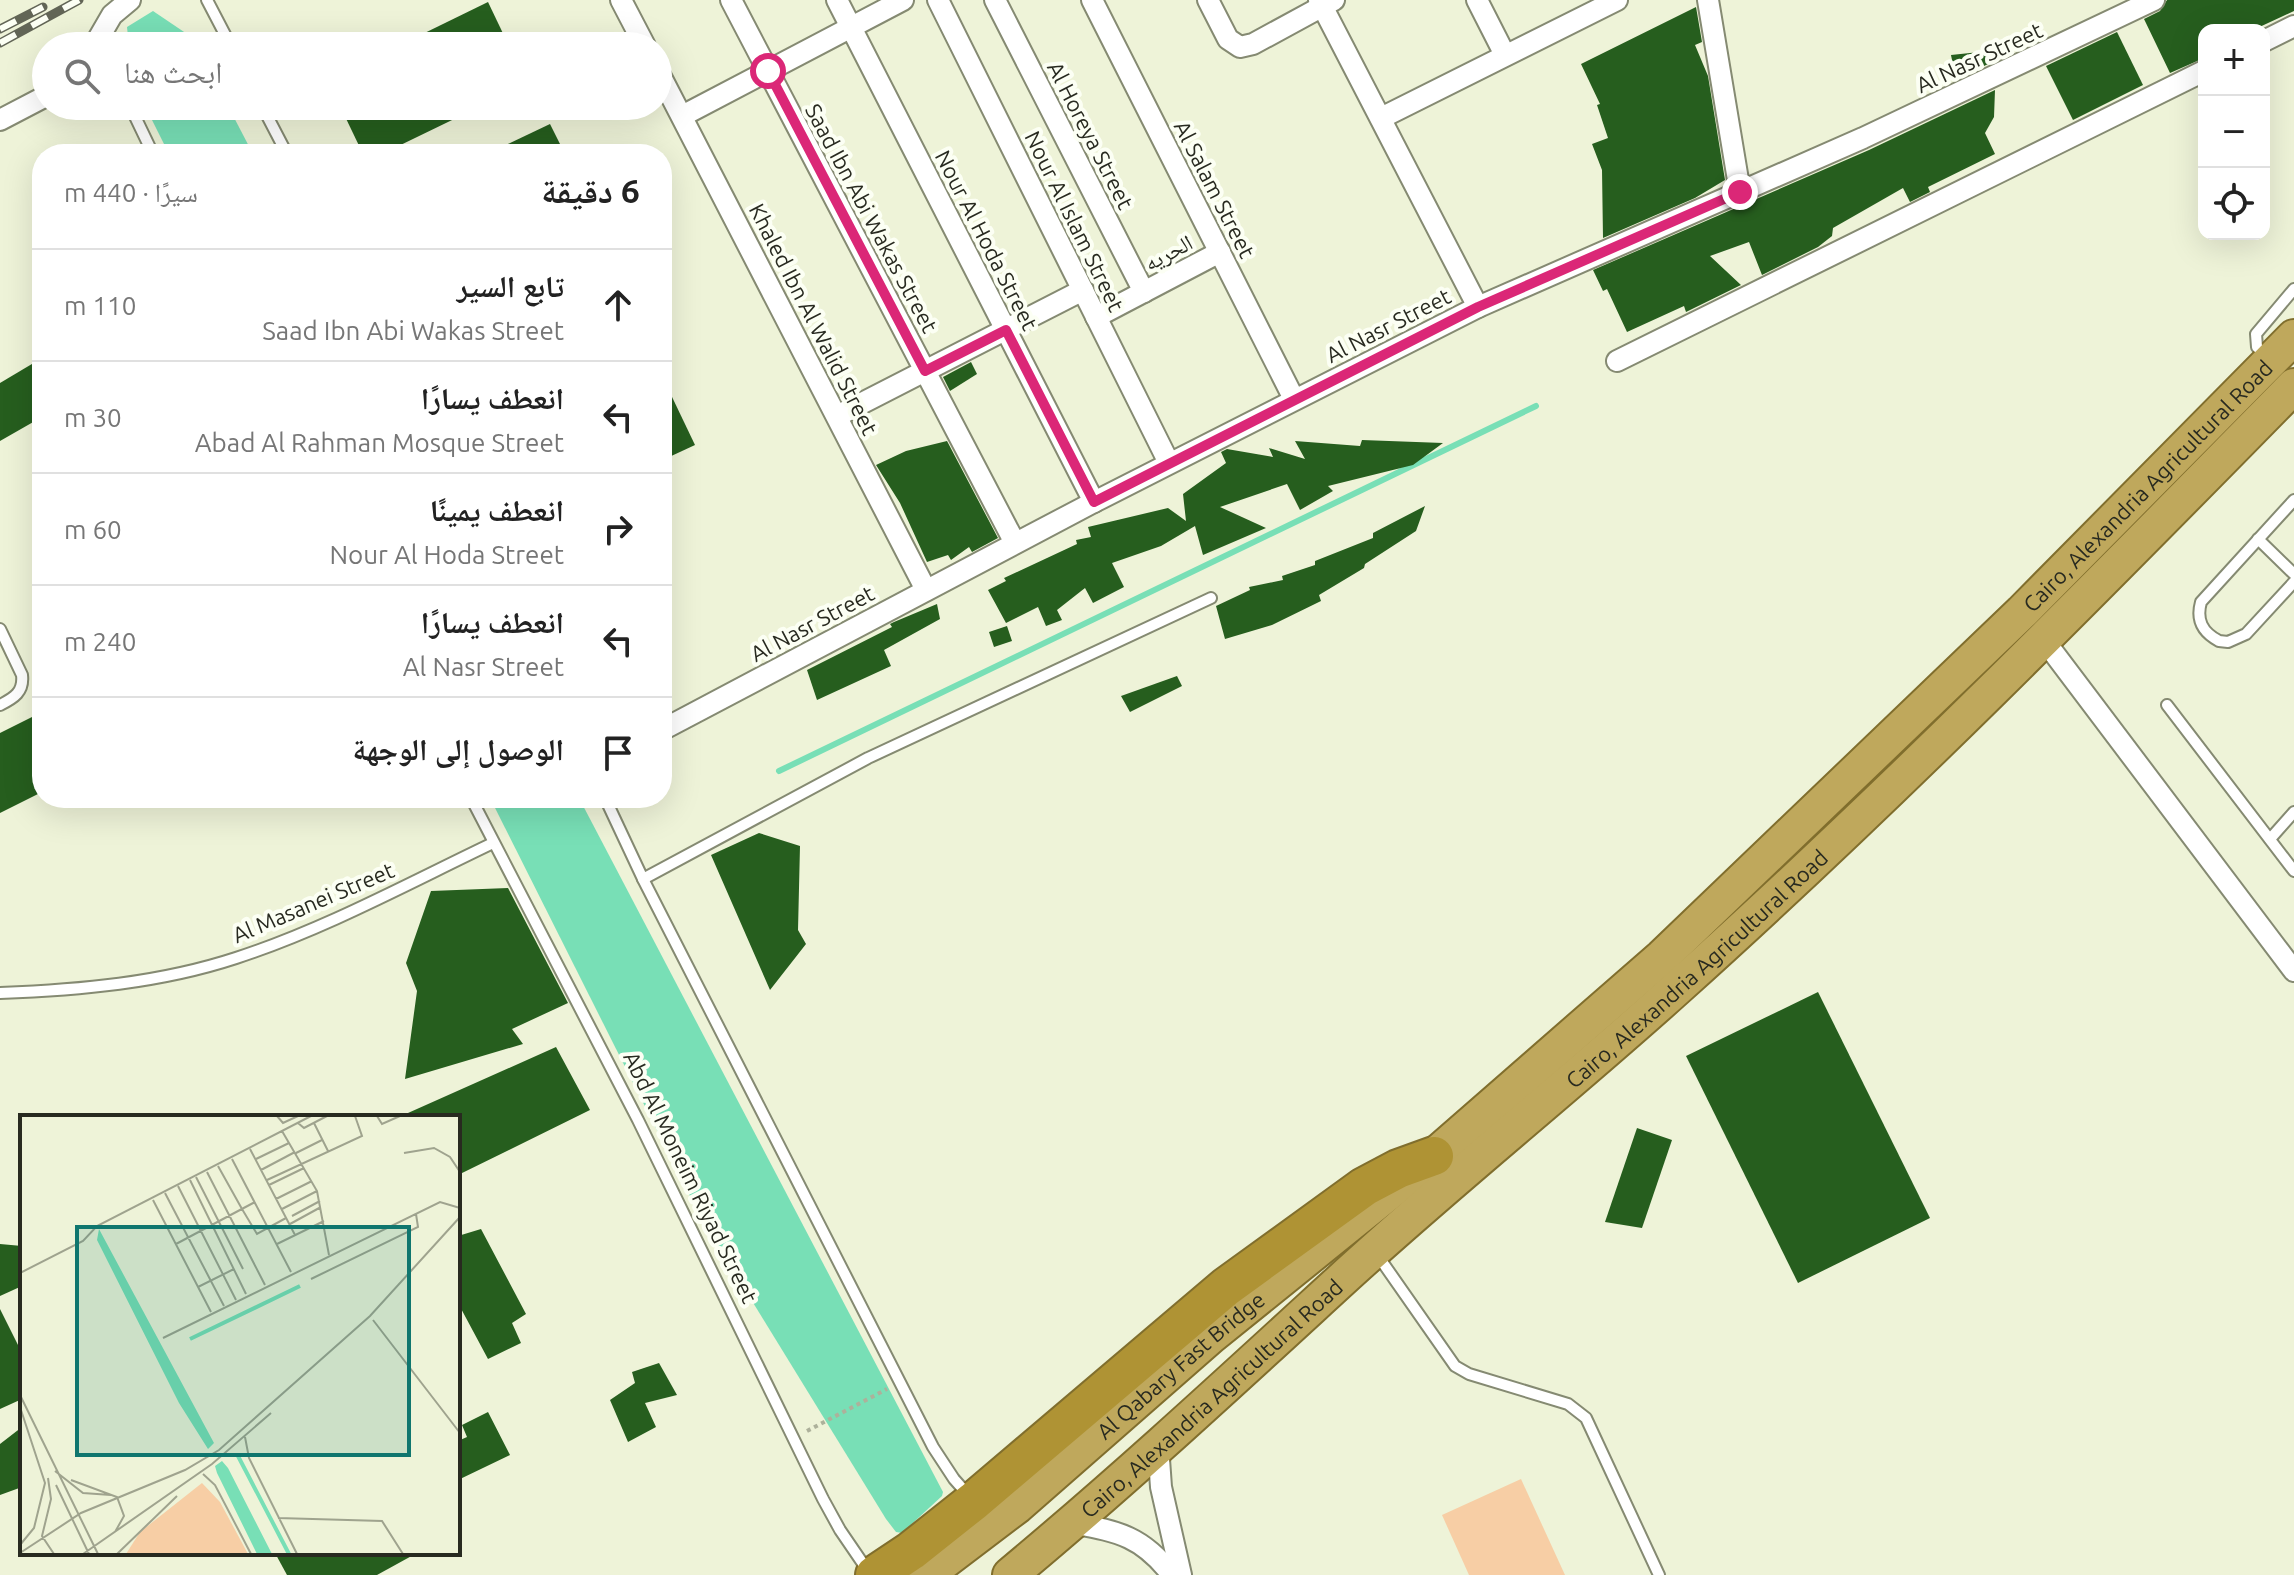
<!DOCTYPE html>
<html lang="ar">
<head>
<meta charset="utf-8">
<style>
  body { margin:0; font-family:Ubuntu,"Noto Naskh Arabic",sans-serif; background:#f2f2f2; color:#222; direction:rtl }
  .controls { position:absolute; right:24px; top:24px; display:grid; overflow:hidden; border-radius:16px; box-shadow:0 8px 32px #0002 }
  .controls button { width:72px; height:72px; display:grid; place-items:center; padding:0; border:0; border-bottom:2px solid #e0e0e0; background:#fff; color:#222; font:40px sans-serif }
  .stop { position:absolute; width:24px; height:24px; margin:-18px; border:6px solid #db2777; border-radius:50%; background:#fff }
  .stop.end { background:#db2777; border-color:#fff; box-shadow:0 2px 8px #0008 }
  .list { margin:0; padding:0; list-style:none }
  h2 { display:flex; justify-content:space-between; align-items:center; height:104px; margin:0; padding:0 32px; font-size:34px }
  h2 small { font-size:26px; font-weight:400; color:#767676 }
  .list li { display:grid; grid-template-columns:52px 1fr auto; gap:24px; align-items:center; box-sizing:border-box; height:112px; padding:0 32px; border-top:2px solid #e0e0e0 }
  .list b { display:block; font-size:30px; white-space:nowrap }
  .list p { margin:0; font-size:26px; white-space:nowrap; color:#767676 }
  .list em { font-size:26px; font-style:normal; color:#767676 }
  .icon { flex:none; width:44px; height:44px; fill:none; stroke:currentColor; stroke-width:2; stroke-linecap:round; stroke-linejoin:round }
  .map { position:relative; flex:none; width:2294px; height:1575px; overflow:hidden; direction:ltr }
  .search { position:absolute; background:#fff; box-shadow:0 8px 32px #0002; left:32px; top:32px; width:640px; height:88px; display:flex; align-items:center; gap:20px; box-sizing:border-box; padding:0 28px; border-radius:44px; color:#767676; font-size:30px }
  .panel { position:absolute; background:#fff; box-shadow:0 8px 32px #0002; left:32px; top:144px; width:640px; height:664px; border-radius:32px; direction:rtl }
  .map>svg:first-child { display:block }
</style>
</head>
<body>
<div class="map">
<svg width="2294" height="1575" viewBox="0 0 2294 1575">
  <rect width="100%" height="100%" fill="#eef3d8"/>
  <path fill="#f7cea5" d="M 1521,1479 L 1565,1575 L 1469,1575 L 1442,1515 Z"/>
  <g fill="#78dfb6">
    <path d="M 153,11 L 193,38 L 197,46 L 129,46 L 127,27 Z"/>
    <path d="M 145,106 L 228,106 L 253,154 L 169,154 Z"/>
    <path d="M 490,798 L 579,798 L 943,1492 L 942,1496 L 902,1533 L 896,1532 L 886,1519 L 701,1218 Z"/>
  </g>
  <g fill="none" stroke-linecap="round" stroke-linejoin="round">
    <path stroke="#78dfb6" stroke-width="6" d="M 779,771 L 1536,406"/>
  </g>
  <g fill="#265e1e">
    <path d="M 2167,0 L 2294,0 L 2294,11 L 2253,30 L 2204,30 L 2204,58 L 2170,73 L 2144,19 L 2160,11 Z"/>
    <path d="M 488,2 L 509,46 L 398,46 Z"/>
    <path d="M 1696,7 L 1702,42 L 1695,45 L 1708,76 L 1725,180 L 1695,198 L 1603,238 L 1602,170 L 1592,144 L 1608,138 L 1597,105 L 1600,104 L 1581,64 Z"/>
    <path d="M 2117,32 L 2143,85 L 2073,120 L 2046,66 Z"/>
    <path d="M 1989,51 L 1994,61 L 1956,80 L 1951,55 Z"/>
    <path d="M 1995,90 L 1994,117 L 1985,133 L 1995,154 L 1928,187 L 1930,192 L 1910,202 L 1903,188 L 1833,228 L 1832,236 L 1818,247 L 1762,275 L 1749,242 L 1710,256 L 1741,285 L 1686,312 L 1684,306 L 1627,332 L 1607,289 L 1603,291 L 1593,270 L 1869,150 Z"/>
    <path d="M 340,106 L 481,106 L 382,154 L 363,154 Z"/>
    <path d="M 550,124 L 565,154 L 487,154 Z"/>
    <path d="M 42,358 L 42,417 L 0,441 L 0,383 Z"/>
    <path d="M 971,362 L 977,374 L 950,391 L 943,377 Z"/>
    <path d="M 662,376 L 695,445 L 667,458 L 662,446 Z"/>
    <path d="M 1362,440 L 1443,443 L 1413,465 L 1328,486 L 1333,491 L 1300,510 L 1287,484 L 1220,507 L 1266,528 L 1203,555 L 1195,526 L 1161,546 L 1112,563 L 1124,587 L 1093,603 L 1085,588 L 1057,610 L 1062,620 L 1046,626 L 1038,607 L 1006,623 L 988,590 L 1006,581 L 1004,578 L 1077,544 L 1076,540 L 1091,537 L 1088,527 L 1168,508 L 1186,521 L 1183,494 L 1226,463 L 1221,452 L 1227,449 L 1273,457 L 1269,448 L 1305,459 L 1295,441 L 1360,446 Z"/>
    <path d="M 947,441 L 998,538 L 972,552 L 969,547 L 951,560 L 948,555 L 927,562 L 900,503 L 876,465 L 906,451 Z"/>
    <path d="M 1425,506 L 1416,531 L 1365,564 L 1364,568 L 1319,595 L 1321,601 L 1272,625 L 1225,639 L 1216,606 L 1250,590 L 1249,587 L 1283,580 L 1282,576 L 1315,565 L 1315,561 L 1373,538 L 1373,533 Z"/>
    <path d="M 937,604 L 940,619 L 884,650 L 891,666 L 817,700 L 807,670 L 892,627 L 890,624 L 894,622 Z"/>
    <path d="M 1007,626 L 1012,641 L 994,647 L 989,632 Z"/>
    <path d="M 1177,676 L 1182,686 L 1130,712 L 1121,696 Z"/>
    <path d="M 42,712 L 42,792 L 0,813 L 0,733 Z"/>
    <path d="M 759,833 L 800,846 L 798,930 L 806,944 L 770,990 L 711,855 Z"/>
    <path d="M 508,888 L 568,1003 L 512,1029 L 523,1044 L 405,1079 L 417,991 L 406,963 L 431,891 Z"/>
    <path d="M 1818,992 L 1930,1218 L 1798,1283 L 1686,1056 Z"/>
    <path d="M 556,1047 L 590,1110 L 458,1175 L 458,1117 L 399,1117 Z"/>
    <path d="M 1637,1128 L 1672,1140 L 1642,1228 L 1605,1222 Z"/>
    <path d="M 481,1229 L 526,1314 L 512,1323 L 521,1343 L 488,1359 L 458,1303 L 458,1236 Z"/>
    <path d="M 0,1244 L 22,1246 L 22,1286 L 0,1296 Z"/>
    <path d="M 0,1309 L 22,1353 L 22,1399 L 0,1409 Z"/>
    <path d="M 659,1363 L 677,1395 L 645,1403 L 656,1427 L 628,1442 L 610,1400 L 635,1383 L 632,1372 Z"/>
    <path d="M 488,1412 L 510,1455 L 458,1480 L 458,1441 L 467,1437 L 462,1425 Z"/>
    <path d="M 22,1427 L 22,1487 L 0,1495 L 0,1444 Z"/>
    <path d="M 275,1553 L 417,1553 L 377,1575 L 287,1575 Z"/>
  </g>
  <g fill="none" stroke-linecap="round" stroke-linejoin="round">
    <defs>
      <g id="service">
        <path d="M 207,0 L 231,46"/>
        <path d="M 130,106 L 153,154"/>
        <path d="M 262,106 L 287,154"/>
        <path d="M 2267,356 L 2257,347 L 2256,334 L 2294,289"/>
        <path d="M 2294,500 L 2201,602 C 2196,620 2202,632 2219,641 L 2228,642 L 2246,634 L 2294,582"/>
        <path d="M 2258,539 L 2294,574"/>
        <path d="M 0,629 L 22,675 C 24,692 14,698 0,705"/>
        <path d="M 2167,705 L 2294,871"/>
        <path d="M 471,798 L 638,1120 L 823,1499 L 840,1530 L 868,1571"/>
        <path d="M 605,798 L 643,879 L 933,1447 L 954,1479 L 970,1497"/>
        <path d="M 2270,839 L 2294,812"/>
        <path d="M 643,879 L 868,758 L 1211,598"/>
        <path d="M 0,993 C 79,990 160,983 236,958 C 325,929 409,883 493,843"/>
        <path d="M 1376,1253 L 1455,1366 L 1469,1374 L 1568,1404 L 1586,1418 L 1659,1575"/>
      </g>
      <g id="minor">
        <path d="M 621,0 L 645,46"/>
        <path d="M 731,0 L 1015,543"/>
        <path d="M 837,0 L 1094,502"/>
        <path d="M 938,0 L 1169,463"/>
        <path d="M 995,0 L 1144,292"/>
        <path d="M 1092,0 L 1294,399"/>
        <path d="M 1208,0 L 1228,39 L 1240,47 L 1253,44 L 1334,0"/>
        <path d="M 1319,0 L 1478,307"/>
        <path d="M 1477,0 L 1505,55"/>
        <path d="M 1708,0 L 1740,192"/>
        <path d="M 2264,41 L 2294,26"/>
        <path d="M 94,46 L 112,15 L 130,0"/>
        <path d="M 658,71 L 926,590"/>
        <path d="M 682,116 L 903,0"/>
        <path d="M 1381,118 L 1617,0"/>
        <path d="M 0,120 L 46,96"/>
        <path d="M 1096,317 L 1220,252"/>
        <path d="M 1617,361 L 2204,71"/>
        <path d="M 837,416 L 1083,290"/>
        <path d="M 2044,640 L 2294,971"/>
        <path d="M 662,730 L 1094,502 L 1478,307 L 1863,138 L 2154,0"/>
        <path d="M 1158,1445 L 1161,1487 L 1181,1575"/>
        <path d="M 1073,1523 C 1119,1532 1142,1536 1172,1575"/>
      </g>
      <g id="trunk">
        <path id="s1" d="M 926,1575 L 1017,1506 L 1211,1336 L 1434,1156 L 1662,957 L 2022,612 L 2294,337"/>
        <path id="s2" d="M 1010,1575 C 1123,1481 1231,1381 1339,1282 C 1449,1181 1566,1088 1677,988 C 1891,796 2093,591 2294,386"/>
      </g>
      <path id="motorway" d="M 875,1575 L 911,1551 L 974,1501 L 1226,1287 L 1364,1187 L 1398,1169 L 1434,1156"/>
    </defs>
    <use href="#service" stroke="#858a72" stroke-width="14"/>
    <use href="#minor" stroke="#858a72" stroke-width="24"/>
    <use href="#trunk" stroke="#806e2d" stroke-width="38"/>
    <use href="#motorway" stroke="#806e2d" stroke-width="42"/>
    <path stroke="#adb19b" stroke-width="4" stroke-dasharray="4 4" stroke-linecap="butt" d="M 807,1431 L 887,1389"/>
    <use href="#service" stroke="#fff" stroke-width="10"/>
    <use href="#minor" stroke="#fff" stroke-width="20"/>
    <use href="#trunk" stroke="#bfa85c" stroke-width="34"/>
    <use href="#motorway" stroke="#af9334" stroke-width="38"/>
    <defs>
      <g id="rail">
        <path d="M 0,29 L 43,7"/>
        <path d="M 0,43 L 79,0"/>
      </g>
    </defs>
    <use href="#rail" stroke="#626556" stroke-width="9"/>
    <use href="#rail" stroke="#fcfff4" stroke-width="6" stroke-dasharray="18" stroke-linecap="butt"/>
  </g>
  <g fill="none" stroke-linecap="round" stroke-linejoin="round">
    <path stroke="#db2777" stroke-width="10" d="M 768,71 L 925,371 L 1006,330 L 1094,502 L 1478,307 L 1740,192"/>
  </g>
  <g text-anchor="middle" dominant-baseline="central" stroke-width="8" stroke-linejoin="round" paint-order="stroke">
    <g font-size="22" fill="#282a20" stroke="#fcfff4">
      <text transform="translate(1979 57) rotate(-25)">Al Nasr Street</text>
      <text transform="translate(1091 135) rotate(63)">Al Horeya Street</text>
      <text transform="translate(1215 189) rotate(63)">Al Salam Street</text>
      <text transform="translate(872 218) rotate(62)">Saad Ibn Abi Wakas Street</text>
      <text transform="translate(1075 221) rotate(64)">Nour Al Islam Street</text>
      <text transform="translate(987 240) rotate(63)">Nour Al Hoda Street</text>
      <text transform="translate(1168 252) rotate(-28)">الحريه</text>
      <text transform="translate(814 319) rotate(63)">Khaled Ibn Al Walid Street</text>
      <text transform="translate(1388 325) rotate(-27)">Al Nasr Street</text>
      <text stroke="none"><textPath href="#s1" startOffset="1638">Cairo, Alexandria Agricultural Road</textPath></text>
      <text transform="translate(812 623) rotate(-28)">Al Nasr Street</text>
      <text transform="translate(313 902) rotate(-23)">Al Masanei Street</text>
      <text stroke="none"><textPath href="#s2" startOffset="916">Cairo, Alexandria Agricultural Road</textPath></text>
      <text transform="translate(691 1177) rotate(64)">Abd Al Moneim Riyad Street</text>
      <text stroke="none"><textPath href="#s1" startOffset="330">Al Qabary Fast Bridge</textPath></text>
      <text stroke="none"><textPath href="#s2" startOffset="268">Cairo, Alexandria Agricultural Road</textPath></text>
    </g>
  </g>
  <g transform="translate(20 1115)">
    <rect width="440" height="440" fill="#eef3d8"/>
    <path d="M 182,368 L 200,387 L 228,439 L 106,439 L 120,417 Z" fill="#f7cea5"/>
    <path d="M 79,114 L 194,328 L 188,334 L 159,288 L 77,125 ZM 202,346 L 208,353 L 252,439 L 237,439 L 197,358 L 195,351 Z" fill="#78dfb6"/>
    <path fill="none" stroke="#78dfb6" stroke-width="4" d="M 170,224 L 280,171M 218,341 L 269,439"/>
    <path fill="none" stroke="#9fa38e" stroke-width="2" d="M 257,1 L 263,8 L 278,1M 357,1 L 362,9 L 380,1M 278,8 L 284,13 L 307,1M 294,8 L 308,36M 262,16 L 297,76 L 309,140M 230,34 L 275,120M 276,38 L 302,25M 384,38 L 414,33 L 430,42 L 440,57M 212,44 L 271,157M 236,44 L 269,28M 198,51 L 222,94M 241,55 L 275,37M 187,57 L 245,170M 176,62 L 223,154M 170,65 L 226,179M 247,65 L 342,21 L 335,1M 249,70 L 284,53M 158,71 L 216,185M 145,78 L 204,191M 256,84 L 292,66M 133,85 L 191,197M 222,94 L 237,119 L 266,103M 262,94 L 297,76M 272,101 L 300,86M 270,109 L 301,92M 156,129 L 235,87M 257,129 L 304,106M 0,158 L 63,126 L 77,111 L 291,1M 291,164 L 398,112 L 396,99M 178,172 L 214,154M 353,205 L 440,318M 143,223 L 420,87 L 440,93M 0,280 L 78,439M 225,322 L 229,343 L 277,439M 35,356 L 63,378 L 91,380M 183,359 L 195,370 L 231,439M 28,363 L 31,384 L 22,421 L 34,439M 51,365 L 97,382 L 104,401 L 95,417M 36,370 L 69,439M 258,403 L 362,406 L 383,439M 0,430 L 14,413 L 25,368 L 1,295M 0,438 L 61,398 L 165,355 L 199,335 L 350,201 L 440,102M 63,439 L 192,349 L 251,298M 97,439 L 157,381"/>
    <path fill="#0f766e" fill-opacity="0.15" stroke="#0f766e" stroke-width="4" d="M 57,112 L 389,112 L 389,340 L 57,340 Z"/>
    <rect width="440" height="440" fill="none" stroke="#282a20" stroke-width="4"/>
  </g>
</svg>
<div class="controls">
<button>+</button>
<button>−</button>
<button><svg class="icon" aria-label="locate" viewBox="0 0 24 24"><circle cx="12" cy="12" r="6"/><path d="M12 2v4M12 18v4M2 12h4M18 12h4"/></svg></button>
</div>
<div class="stop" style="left:768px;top:71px"></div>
<div class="stop end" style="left:1740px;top:192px"></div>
<div class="search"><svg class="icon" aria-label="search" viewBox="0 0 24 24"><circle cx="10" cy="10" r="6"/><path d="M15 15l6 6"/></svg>ابحث هنا</div>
<section class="panel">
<h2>6 دقيقة<small>سيرًا · 440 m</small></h2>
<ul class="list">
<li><svg class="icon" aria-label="ahead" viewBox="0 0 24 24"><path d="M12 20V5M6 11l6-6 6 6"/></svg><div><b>تابع السير</b><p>Saad Ibn Abi Wakas Street</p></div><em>110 m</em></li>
<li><svg class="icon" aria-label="left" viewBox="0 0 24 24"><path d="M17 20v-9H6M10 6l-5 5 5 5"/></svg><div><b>انعطف يسارًا</b><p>Abad Al Rahman Mosque Street</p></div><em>30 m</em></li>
<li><svg class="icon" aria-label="right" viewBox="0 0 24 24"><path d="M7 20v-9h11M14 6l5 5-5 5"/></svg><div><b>انعطف يمينًا</b><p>Nour Al Hoda Street</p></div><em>60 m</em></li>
<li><svg class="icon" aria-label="left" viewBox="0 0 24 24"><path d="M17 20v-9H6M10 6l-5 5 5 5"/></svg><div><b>انعطف يسارًا</b><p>Al Nasr Street</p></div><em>240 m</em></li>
<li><svg class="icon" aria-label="arrive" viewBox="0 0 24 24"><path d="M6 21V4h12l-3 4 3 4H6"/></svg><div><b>الوصول إلى الوجهة</b></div></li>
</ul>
</section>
</div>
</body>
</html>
